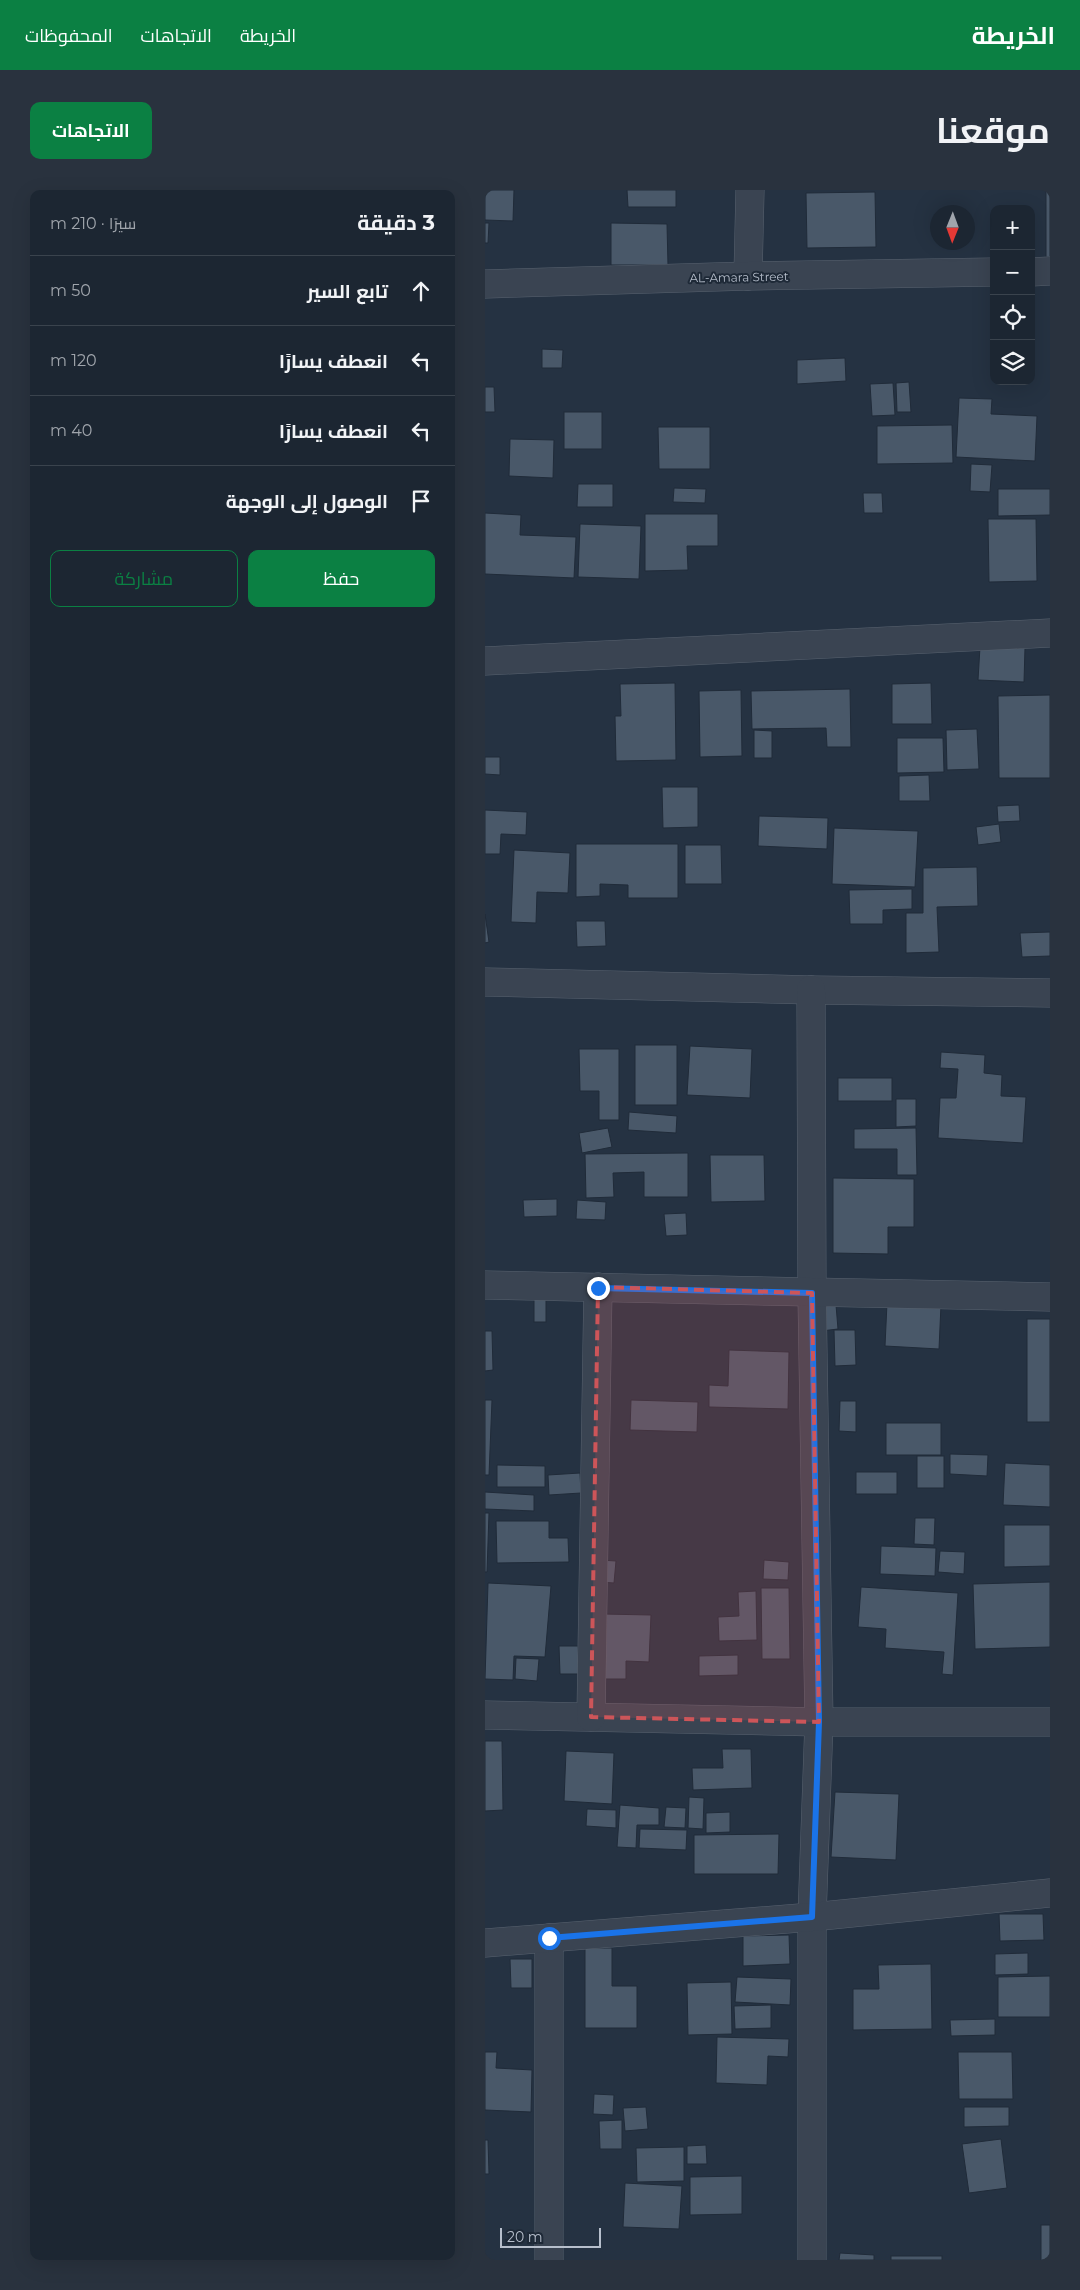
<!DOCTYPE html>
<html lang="ar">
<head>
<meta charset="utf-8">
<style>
  body { margin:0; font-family:Montserrat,Cairo,sans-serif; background:#29323e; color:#f1f3f6; direction:rtl }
  .controls { position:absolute; right:15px; top:15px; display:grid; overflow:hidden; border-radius:10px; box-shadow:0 5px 20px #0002 }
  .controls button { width:45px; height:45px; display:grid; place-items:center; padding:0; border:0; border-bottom:1px solid #3a434d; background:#1c2632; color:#f1f3f6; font:25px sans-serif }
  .compass { position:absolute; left:445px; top:15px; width:45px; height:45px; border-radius:50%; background:#1c2632; box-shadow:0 5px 20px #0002; rotate:181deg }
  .scale { position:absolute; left:15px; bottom:12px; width:101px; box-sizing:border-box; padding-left:5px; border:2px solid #b7bfcc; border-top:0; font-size:14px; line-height:18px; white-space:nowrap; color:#b7bfcc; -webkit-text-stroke:4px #1e2937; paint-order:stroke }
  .stop { position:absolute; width:15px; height:15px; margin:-11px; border:4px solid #1a73e8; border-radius:50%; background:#fff }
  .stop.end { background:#1a73e8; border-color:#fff; box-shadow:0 1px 5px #0008 }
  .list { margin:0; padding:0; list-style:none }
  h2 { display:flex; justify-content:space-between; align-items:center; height:65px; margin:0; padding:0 20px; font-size:21px }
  h2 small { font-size:16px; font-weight:400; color:#a0a5ac }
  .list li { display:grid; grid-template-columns:32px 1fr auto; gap:15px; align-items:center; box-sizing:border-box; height:70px; padding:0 20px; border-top:1px solid #3a434d }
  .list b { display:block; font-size:19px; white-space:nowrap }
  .list em { font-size:16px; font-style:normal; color:#a0a5ac }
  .actions { display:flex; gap:10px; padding:15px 20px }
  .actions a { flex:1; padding:11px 0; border:1px solid #0b8043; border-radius:10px; text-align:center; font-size:18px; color:#0b8043 }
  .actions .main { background:#0b8043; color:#fff }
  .icon { flex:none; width:28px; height:28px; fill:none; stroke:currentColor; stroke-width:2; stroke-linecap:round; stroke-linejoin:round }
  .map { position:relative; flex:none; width:565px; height:2070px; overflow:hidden; direction:ltr; border-radius:10px }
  header { display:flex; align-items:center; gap:30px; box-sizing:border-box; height:70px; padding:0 25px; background:#0b8043; color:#fff }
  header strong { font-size:24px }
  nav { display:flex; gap:28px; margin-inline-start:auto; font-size:18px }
  .intro { display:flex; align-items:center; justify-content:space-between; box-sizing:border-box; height:120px; padding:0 30px }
  h1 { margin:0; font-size:35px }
  .button { padding:12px 22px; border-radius:10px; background:#0b8043; color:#fff; font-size:18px; font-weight:700 }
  main { display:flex; gap:30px; padding:0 30px }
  aside { flex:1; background:#1c2632; border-radius:10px; box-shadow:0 5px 20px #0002 }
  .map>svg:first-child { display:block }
</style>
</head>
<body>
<header>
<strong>الخريطة</strong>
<nav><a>الخريطة</a><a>الاتجاهات</a><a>المحفوظات</a></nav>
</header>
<div class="intro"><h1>موقعنا</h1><a class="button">الاتجاهات</a></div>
<main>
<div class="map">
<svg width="565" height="2070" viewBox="0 0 565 2070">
  <rect width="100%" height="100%" fill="#253242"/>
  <g fill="#495869" stroke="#202b39">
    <path d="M 0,0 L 29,0 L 28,31 L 0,30 Z"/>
    <path d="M 142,0 L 191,0 L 191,17 L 143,17 Z"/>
    <rect x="561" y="0" width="4" height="67"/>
    <path d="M 390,2 L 391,57 L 322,58 L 321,3 Z"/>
    <path d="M 0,33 L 4,33 L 3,53 L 0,53 Z"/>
    <path d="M 126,33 L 182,34 L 183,75 L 126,75 Z"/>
    <path d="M 57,159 L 78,160 L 77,178 L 57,178 Z"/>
    <path d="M 360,168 L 361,191 L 312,194 L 312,170 Z"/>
    <path d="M 424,192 L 426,222 L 412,222 L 411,193 Z"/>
    <path d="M 408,193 L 410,225 L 387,226 L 385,194 Z"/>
    <path d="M 0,197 L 9,197 L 10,222 L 0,222 Z"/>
    <path d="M 474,208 L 507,209 L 506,224 L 552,226 L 550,271 L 471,267 Z"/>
    <rect x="79" y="222" width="38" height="37"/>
    <path d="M 467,235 L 468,273 L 392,274 L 392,236 Z"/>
    <path d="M 173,237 L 225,237 L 225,279 L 174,279 Z"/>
    <path d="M 25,249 L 69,250 L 68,288 L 24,286 Z"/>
    <path d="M 486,274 L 507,275 L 505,302 L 485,301 Z"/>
    <path d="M 93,294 L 128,294 L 128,317 L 92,317 Z"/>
    <path d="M 189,298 L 221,299 L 220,313 L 188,312 Z"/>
    <path d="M 513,299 L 565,299 L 565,325 L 513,326 Z"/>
    <path d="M 378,303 L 397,303 L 398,323 L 379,323 Z"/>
    <path d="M 0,323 L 36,325 L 35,345 L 91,347 L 89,388 L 0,384 Z"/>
    <path d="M 160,324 L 233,324 L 233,356 L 202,356 L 203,380 L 160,381 Z"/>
    <path d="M 503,329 L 551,329 L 552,391 L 504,392 Z"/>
    <path d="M 95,334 L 156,336 L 154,389 L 93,387 Z"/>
    <path d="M 495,457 L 540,458 L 539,492 L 493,490 Z"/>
    <path d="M 190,493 L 191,570 L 131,571 L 130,526 L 136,526 L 135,494 Z"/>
    <path d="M 446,493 L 447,534 L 407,534 L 407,494 Z"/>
    <path d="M 365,499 L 366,557 L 342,557 L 341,538 L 267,539 L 266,501 Z"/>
    <path d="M 256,500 L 257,566 L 215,567 L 214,501 Z"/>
    <path d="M 565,505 L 565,588 L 514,588 L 513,506 Z"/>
    <path d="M 492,539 L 494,579 L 462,580 L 461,540 Z"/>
    <path d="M 269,540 L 287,541 L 287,568 L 269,568 Z"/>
    <path d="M 412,548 L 458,548 L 459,582 L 412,583 Z"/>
    <path d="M 0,567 L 15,567 L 15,585 L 0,584 Z"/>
    <path d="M 444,585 L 445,611 L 414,611 L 414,586 Z"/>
    <path d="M 177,597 L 213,597 L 213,637 L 178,638 Z"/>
    <path d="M 534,615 L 535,631 L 513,632 L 512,616 Z"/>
    <path d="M 0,620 L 42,622 L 41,645 L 16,644 L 15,664 L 0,664 Z"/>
    <path d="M 274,626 L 343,628 L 342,659 L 273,656 Z"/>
    <path d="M 514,634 L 516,652 L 493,655 L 491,637 Z"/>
    <path d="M 349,638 L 433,641 L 430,697 L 347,694 Z"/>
    <path d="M 91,654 L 193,654 L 193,708 L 143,708 L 143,695 L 115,694 L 115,706 L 91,707 Z"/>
    <path d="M 200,655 L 236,655 L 237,694 L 200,694 Z"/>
    <path d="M 29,660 L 85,663 L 83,703 L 52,702 L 51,733 L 26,732 Z"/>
    <path d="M 492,677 L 493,716 L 452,717 L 454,762 L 421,763 L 421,723 L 438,723 L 438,678 Z"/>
    <path d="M 427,699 L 427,719 L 398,720 L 398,734 L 365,734 L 364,700 Z"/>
    <path d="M 0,724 L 4,752 L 0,753 Z"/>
    <path d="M 91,731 L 120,731 L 121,756 L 92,757 Z"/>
    <path d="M 565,742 L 565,766 L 537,767 L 535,743 Z"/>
    <rect x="150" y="855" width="42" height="60"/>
    <path d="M 205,856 L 267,859 L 265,908 L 202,905 Z"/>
    <path d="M 94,859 L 134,859 L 134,930 L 114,930 L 114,901 L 95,901 Z"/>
    <path d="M 456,862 L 500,865 L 499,883 L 517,885 L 516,906 L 541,907 L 538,953 L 453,948 L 455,908 L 471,908 L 473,879 L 455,878 Z"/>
    <rect x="353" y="888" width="54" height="23"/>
    <path d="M 411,909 L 431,909 L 431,936 L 411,937 Z"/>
    <path d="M 144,922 L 192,926 L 191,943 L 143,940 Z"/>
    <path d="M 123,938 L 127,957 L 97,963 L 94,943 Z"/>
    <path d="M 431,938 L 432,985 L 412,985 L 412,959 L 369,959 L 369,939 Z"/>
    <path d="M 203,963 L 203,1007 L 159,1007 L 159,982 L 128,983 L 129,1007 L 101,1008 L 100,964 Z"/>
    <path d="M 225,965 L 279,965 L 280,1011 L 226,1012 Z"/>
    <path d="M 348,988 L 429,989 L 429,1037 L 403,1037 L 403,1064 L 348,1063 Z"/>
    <path d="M 72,1009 L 72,1026 L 39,1027 L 38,1010 Z"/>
    <path d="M 92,1010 L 121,1012 L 120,1030 L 91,1029 Z"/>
    <path d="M 201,1023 L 202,1045 L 181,1046 L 179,1024 Z"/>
    <rect x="49" y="1103" width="12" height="29"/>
    <path d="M 402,1113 L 456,1115 L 454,1159 L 400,1156 Z"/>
    <path d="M 351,1115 L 353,1139 L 336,1141 L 333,1117 Z"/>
    <rect x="542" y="1129" width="23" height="103"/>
    <path d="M 349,1140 L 370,1140 L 371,1175 L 350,1176 Z"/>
    <path d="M 0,1141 L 7,1141 L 8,1180 L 0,1181 Z"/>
    <path d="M 244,1160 L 304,1162 L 303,1219 L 224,1217 L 224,1195 L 243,1196 Z"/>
    <path d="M 0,1210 L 7,1210 L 4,1285 L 0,1285 Z"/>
    <path d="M 146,1210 L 213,1212 L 212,1242 L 145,1240 Z"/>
    <path d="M 355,1211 L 371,1211 L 371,1242 L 354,1241 Z"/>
    <rect x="401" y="1233" width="55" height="32"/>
    <path d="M 465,1264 L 503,1265 L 502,1286 L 465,1284 Z"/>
    <rect x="432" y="1266" width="27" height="32"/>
    <path d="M 520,1273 L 565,1275 L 565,1317 L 518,1315 Z"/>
    <path d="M 12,1275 L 60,1276 L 60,1297 L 12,1297 Z"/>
    <rect x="371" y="1282" width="41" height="22"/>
    <path d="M 95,1283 L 96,1303 L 64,1305 L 63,1285 Z"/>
    <path d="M 0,1302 L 49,1305 L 49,1321 L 0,1319 Z"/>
    <path d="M 0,1323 L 4,1323 L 2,1382 L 0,1382 Z"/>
    <path d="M 430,1328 L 450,1328 L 449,1355 L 429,1354 Z"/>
    <path d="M 11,1331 L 64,1331 L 64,1348 L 83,1348 L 84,1372 L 12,1373 Z"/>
    <path d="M 519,1335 L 565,1335 L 565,1376 L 519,1377 Z"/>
    <path d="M 396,1356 L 451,1358 L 450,1386 L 395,1384 Z"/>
    <path d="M 455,1361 L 480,1362 L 479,1384 L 453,1382 Z"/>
    <path d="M 115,1370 L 131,1371 L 129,1393 L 114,1392 Z"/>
    <path d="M 279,1370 L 304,1372 L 303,1390 L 278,1389 Z"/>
    <path d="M 565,1392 L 565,1457 L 490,1459 L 488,1394 Z"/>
    <path d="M 3,1393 L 66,1396 L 60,1467 L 29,1466 L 28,1490 L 0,1489 Z"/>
    <path d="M 376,1397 L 473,1403 L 468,1485 L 457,1484 L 459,1462 L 400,1458 L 401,1439 L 373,1437 Z"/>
    <path d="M 276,1398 L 304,1398 L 305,1469 L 277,1469 Z"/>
    <path d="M 271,1401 L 272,1450 L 234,1451 L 233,1427 L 254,1426 L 253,1402 Z"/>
    <path d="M 118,1424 L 166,1425 L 164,1472 L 141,1471 L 141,1489 L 116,1489 Z"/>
    <path d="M 74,1456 L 93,1456 L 94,1484 L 75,1484 Z"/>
    <path d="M 253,1465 L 253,1485 L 214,1486 L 214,1466 Z"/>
    <path d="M 31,1468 L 54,1469 L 52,1491 L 30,1489 Z"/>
    <path d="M 0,1551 L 17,1551 L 18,1620 L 0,1621 Z"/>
    <path d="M 237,1559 L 266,1559 L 267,1598 L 208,1600 L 207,1578 L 238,1578 Z"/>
    <path d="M 81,1561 L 129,1563 L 127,1614 L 79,1611 Z"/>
    <path d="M 350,1602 L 414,1604 L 411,1670 L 346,1667 Z"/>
    <path d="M 204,1607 L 219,1608 L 218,1639 L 203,1638 Z"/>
    <path d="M 135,1615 L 174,1618 L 174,1635 L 152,1635 L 151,1658 L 132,1657 Z"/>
    <path d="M 181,1617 L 201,1618 L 200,1638 L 179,1637 Z"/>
    <path d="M 102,1619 L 131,1620 L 131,1638 L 101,1636 Z"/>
    <path d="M 245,1622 L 245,1642 L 221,1643 L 221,1623 Z"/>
    <path d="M 155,1639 L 202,1640 L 201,1660 L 154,1658 Z"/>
    <path d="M 294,1644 L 293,1684 L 209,1684 L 209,1645 Z"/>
    <path d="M 514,1724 L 558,1724 L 559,1750 L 515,1751 Z"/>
    <path d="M 304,1745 L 305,1774 L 258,1776 L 258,1746 Z"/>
    <path d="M 100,1758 L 127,1758 L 127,1796 L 152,1796 L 152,1838 L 100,1838 Z"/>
    <path d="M 543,1763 L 543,1784 L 510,1785 L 510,1764 Z"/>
    <path d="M 25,1769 L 47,1769 L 47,1798 L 26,1798 Z"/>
    <path d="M 446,1774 L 447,1839 L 368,1840 L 368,1799 L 394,1799 L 393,1775 Z"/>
    <path d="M 565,1786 L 565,1827 L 513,1827 L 513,1787 Z"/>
    <path d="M 252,1787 L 306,1789 L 305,1815 L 250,1812 Z"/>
    <path d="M 246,1792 L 247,1844 L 203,1845 L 202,1793 Z"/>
    <path d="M 286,1815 L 286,1838 L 250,1839 L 249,1816 Z"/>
    <path d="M 510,1829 L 510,1845 L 466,1846 L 465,1830 Z"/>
    <path d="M 232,1847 L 304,1849 L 303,1867 L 283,1866 L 282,1895 L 231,1893 Z"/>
    <path d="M 0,1862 L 12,1862 L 11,1878 L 47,1880 L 46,1922 L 0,1920 Z"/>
    <path d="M 473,1862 L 527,1862 L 528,1909 L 474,1909 Z"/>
    <path d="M 109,1904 L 129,1905 L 128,1925 L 108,1924 Z"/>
    <path d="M 161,1917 L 163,1939 L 140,1941 L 138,1918 Z"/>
    <path d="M 479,1917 L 524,1917 L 524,1936 L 479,1937 Z"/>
    <path d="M 137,1930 L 137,1959 L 115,1959 L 114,1931 Z"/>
    <path d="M 516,1949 L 522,1998 L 484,2003 L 477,1954 Z"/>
    <path d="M 0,1950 L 3,1950 L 4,1984 L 0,1984 Z"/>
    <path d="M 221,1955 L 222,1974 L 202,1974 L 202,1956 Z"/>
    <path d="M 199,1957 L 199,1991 L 152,1992 L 151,1958 Z"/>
    <path d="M 257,1986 L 257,2024 L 205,2025 L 205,1987 Z"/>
    <path d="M 140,1993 L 197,1996 L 194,2039 L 138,2037 Z"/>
    <rect x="556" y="2035" width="9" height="35"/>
    <path d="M 355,2063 L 389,2065 L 389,2070 L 354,2070 Z"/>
    <rect x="406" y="2066" width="51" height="4"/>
  </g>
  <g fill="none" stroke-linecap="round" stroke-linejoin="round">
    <defs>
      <g id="minor">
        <path d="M 546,82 L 565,81"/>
        <path d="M 263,86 L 265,0"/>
        <path d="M 0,94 L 263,86 L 509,82"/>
        <path d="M 0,471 L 565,443"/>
        <path d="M 0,792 L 326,800 L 565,803"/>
        <path d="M 326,800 L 327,1103 L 334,1532 L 327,1727 L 327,2070"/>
        <path d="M 0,1095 L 565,1107"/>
        <path d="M 0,1525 L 334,1532 L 565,1532"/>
        <path d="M 106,1527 L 113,1097"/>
        <path d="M 64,1748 L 64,2070"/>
        <path d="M 0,1753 L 327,1727 L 565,1703"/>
      </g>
    </defs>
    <use href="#minor" stroke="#58626f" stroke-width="29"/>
    <use href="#minor" stroke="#3a4452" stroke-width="28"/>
  </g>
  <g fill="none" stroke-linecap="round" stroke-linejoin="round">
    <path stroke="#1a73e8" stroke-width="6" d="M 64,1748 L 327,1727 L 334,1532 L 327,1103 L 113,1098"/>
  </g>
  <path fill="#cd5559" fill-opacity="0.2" stroke="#cd5559" stroke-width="4" stroke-dasharray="10 6" stroke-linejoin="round" d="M 113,1097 L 327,1103 L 334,1532 L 106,1527 Z"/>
  <g text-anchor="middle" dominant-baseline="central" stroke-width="4" stroke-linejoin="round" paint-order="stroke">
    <g font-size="12" fill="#b7bfcc" stroke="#1e2937">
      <text transform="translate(254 87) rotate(-1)">AL-Amara Street</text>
    </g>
  </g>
</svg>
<div class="controls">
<button>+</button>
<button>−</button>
<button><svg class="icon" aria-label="locate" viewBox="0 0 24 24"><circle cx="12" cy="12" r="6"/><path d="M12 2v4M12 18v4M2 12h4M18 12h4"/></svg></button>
<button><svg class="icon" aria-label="layers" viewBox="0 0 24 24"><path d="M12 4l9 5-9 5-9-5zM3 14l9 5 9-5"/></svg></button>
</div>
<svg class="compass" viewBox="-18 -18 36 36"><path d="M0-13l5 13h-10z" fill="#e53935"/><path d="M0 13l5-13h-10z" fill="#a0a5ac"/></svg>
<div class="scale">20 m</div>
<div class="stop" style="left:64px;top:1748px"></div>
<div class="stop end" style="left:113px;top:1098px"></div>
</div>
<aside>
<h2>3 دقيقة<small>سيرًا · 210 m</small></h2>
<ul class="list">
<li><svg class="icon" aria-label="ahead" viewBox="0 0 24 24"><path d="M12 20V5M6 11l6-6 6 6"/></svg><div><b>تابع السير</b></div><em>50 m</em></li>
<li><svg class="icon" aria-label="left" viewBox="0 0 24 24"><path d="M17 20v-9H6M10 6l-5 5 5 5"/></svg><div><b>انعطف يسارًا</b></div><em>120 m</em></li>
<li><svg class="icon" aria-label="left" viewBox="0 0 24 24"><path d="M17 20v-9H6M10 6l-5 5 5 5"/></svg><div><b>انعطف يسارًا</b></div><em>40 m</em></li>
<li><svg class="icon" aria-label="arrive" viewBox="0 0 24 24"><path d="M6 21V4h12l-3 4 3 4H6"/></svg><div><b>الوصول إلى الوجهة</b></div></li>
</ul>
<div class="actions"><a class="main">حفظ</a><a>مشاركة</a></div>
</aside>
</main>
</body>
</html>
